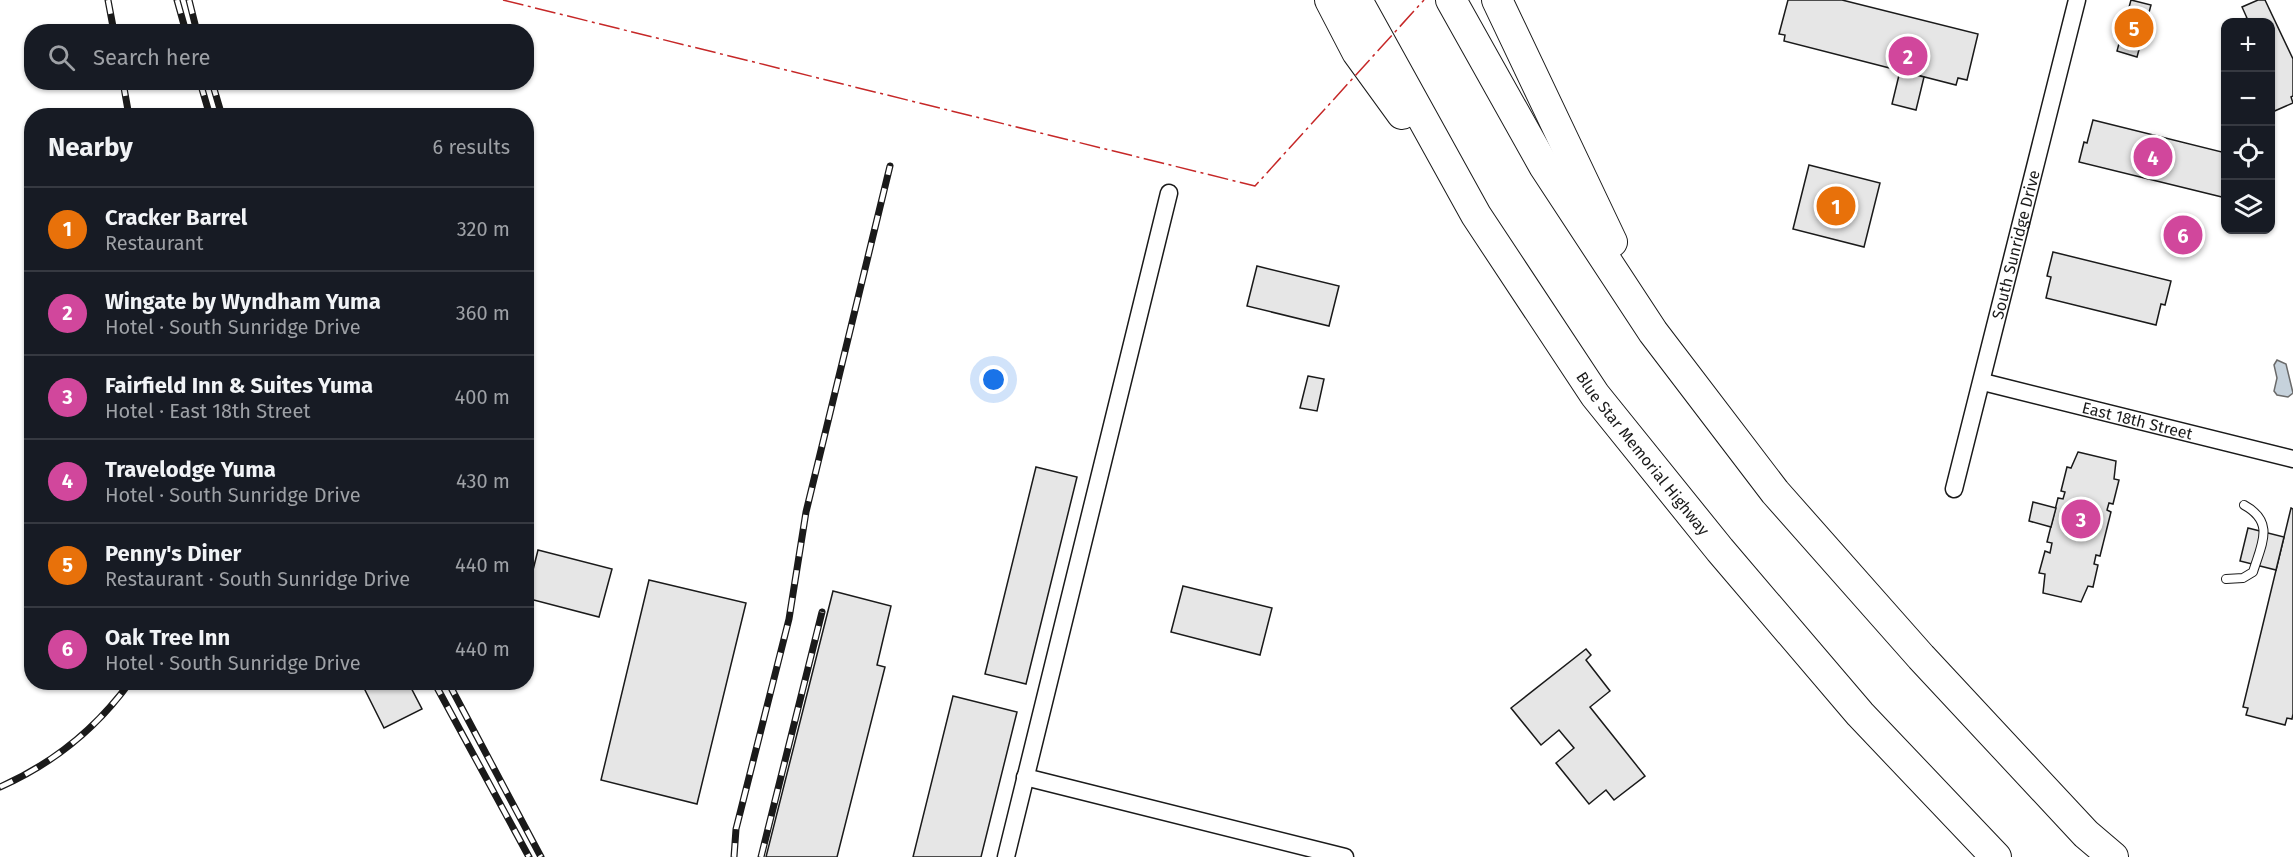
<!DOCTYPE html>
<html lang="en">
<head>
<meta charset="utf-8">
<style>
  body { margin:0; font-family:"Fira Sans",sans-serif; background:#20242c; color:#f1f3f6 }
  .controls { position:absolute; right:18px; top:18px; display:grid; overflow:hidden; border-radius:12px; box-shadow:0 2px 4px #0004 }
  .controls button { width:54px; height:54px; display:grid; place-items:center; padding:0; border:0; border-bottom:2px solid #363941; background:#171b24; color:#f1f3f6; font:30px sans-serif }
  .you { position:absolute; left:994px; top:380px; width:21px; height:21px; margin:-15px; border:4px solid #fff; border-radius:50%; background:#1a73e8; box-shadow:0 0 0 9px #1a73e833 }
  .badge { display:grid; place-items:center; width:39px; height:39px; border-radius:50%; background:#d93025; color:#fff; font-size:20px; font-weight:700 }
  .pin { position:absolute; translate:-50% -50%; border:3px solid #fff; box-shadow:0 2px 6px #0006 }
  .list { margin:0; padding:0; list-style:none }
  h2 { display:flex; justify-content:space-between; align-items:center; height:78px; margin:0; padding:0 24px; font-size:26px }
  h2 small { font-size:20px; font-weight:400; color:#9ea1a6 }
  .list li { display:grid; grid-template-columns:39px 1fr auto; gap:18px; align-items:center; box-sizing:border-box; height:84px; padding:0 24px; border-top:2px solid #363941 }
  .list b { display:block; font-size:22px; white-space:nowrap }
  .list p { margin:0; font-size:20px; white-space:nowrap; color:#9ea1a6 }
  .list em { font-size:20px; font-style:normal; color:#9ea1a6 }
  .icon { flex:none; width:33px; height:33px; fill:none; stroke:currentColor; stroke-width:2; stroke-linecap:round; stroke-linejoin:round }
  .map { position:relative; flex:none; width:2293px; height:857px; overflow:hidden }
  .search { position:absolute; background:#171b24; box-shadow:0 2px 4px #0004; left:24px; top:24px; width:510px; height:66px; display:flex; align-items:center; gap:15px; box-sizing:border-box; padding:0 21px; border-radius:24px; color:#9ea1a6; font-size:22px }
  .panel { position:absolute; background:#171b24; box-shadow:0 2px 4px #0004; left:24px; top:108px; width:510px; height:582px; border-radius:24px }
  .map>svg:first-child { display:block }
</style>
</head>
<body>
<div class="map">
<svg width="2293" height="857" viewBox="0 0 2293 857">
  <rect width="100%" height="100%" fill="#fff"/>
  <path fill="#c6d2dc" stroke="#6a6a6a" stroke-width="1.5" d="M 2277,360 L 2286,364 L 2293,393 L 2288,397 L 2277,395 L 2274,391 L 2277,378 L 2274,365 Z"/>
  <g fill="#e6e6e6" stroke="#1a1a1a" stroke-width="1.5">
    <path d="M 1788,0 L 1842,0 L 1978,34 L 1967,80 L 1958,78 L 1956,85 L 1784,41 L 1785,35 L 1779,34 Z"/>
    <path d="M 2131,0 L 2151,5 L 2137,57 L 2117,51 Z"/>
    <path d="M 2258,0 L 2265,0 L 2293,59 L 2293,96 L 2291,97 L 2293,103 L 2270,113 L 2270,22 L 2238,22 L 2247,18 L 2242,7 Z"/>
    <path d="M 1900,71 L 1924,77 L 1916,110 L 1892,104 Z"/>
    <path d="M 2093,120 L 2226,153 L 2226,198 L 2079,162 L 2084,142 L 2087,143 Z"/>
    <path d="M 1809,165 L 1880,183 L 1864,247 L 1793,229 Z"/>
    <path d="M 2053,252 L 2171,281 L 2165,305 L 2161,304 L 2156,325 L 2046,298 L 2051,277 L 2047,276 Z"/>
    <path d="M 1257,266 L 1339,286 L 1329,326 L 1247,306 Z"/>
    <path d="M 1308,376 L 1324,379 L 1317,411 L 1300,408 Z"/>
    <path d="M 2078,452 L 2116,461 L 2114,479 L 2119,480 L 2113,504 L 2109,503 L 2107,510 L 2111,512 L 2100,556 L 2096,555 L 2094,564 L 2098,565 L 2093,587 L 2088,586 L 2081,602 L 2043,593 L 2045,574 L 2039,573 L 2045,551 L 2050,553 L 2052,543 L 2047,542 L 2058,498 L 2063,499 L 2065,492 L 2061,491 L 2067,467 L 2071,468 Z"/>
    <path d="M 1036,467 L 1077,477 L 1026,684 L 985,674 Z"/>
    <path d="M 2033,502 L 2056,508 L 2051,527 L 2029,521 Z"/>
    <path d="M 2291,508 L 2293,509 L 2293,714 L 2292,719 L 2287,718 L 2285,725 L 2246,715 L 2248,708 L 2243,707 Z"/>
    <path d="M 2248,528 L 2284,537 L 2276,570 L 2240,561 Z"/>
    <path d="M 538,550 L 612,569 L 599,617 L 526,598 Z"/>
    <path d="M 649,580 L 746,603 L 697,804 L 601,780 Z"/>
    <path d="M 1183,586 L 1272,608 L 1260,655 L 1171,632 Z"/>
    <path d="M 833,591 L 891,606 L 877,665 L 885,667 L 837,857 L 766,857 Z"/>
    <path d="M 1586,649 L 1591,655 L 1586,660 L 1610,691 L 1590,707 L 1645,776 L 1614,800 L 1606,790 L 1589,804 L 1556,763 L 1574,748 L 1559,730 L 1541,745 L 1511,708 Z"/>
    <path d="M 361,682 L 408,682 L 422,709 L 384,728 Z"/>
    <path d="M 953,696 L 1017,712 L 981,857 L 913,857 Z"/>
  </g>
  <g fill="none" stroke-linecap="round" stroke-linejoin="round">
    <defs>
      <path id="service" d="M 2226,579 L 2243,578 L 2253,572 C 2262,543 2275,522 2244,505"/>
      <g id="minor">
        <path id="s1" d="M 1983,382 L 2293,459"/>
        <path id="s2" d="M 1954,489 L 2077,0"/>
        <path d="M 1025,777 L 1345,857"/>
        <path d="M 1006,857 L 1169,193"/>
      </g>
      <g id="motorway">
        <path d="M 1330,0 L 1357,52 L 1402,114"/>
        <path id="s3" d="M 1357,0 L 1476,215 L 1595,395 L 1720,550 L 1860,714 L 1996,857"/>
        <path d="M 1451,0 L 1544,166 L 1653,332 L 1775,492 L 1921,657 L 2086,834 L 2113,857"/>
        <path d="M 1497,0 L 1612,242"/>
      </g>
    </defs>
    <use href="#service" stroke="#1a1a1a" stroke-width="10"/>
    <use href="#minor" stroke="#1a1a1a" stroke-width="19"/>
    <use href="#motorway" stroke="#1a1a1a" stroke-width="32"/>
    <use href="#service" stroke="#fff" stroke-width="8"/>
    <use href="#minor" stroke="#fff" stroke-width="16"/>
    <use href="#motorway" stroke="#fff" stroke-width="30"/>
    <defs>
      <g id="rail">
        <path d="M 108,0 L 114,32"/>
        <path d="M 177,0 L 186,32"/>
        <path d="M 189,0 L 197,32"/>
        <path d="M 123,82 L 129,116"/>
        <path d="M 200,82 L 210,116"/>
        <path d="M 212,82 L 222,116"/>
        <path d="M 434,682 L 529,857"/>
        <path d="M 448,682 L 541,857"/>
        <path d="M 0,787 C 52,764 96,729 130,682"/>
        <path d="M 734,857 L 736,829 L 789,619 L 806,512 L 890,166"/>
        <path d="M 761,857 L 822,612"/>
      </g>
    </defs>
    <use href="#rail" stroke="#1a1a1a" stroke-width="7"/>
    <use href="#rail" stroke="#fff" stroke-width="4.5" stroke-dasharray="14" stroke-linecap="butt"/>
    <path stroke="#c62828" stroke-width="1.5" stroke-dasharray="21 4.5 3 4.5" stroke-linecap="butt" d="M 503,0 L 1255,186 L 1424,0"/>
  </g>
  <g text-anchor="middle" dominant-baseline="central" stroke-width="4.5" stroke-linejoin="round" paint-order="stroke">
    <g font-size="16" fill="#1a1a1a" stroke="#fff">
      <text stroke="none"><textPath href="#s2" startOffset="252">South Sunridge Drive</textPath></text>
      <text stroke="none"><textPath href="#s1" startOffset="159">East 18th Street</textPath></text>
      <text stroke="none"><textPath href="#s3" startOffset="537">Blue Star Memorial Highway</textPath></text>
    </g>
  </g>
</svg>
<div class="controls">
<button>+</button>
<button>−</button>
<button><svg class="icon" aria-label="locate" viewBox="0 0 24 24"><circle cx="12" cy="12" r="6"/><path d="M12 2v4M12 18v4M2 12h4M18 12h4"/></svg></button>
<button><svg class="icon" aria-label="layers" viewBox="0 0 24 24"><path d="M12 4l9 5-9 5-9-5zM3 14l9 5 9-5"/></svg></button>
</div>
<div class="you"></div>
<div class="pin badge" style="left:1836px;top:206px;background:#e8710a">1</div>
<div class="pin badge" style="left:1908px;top:56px;background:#d1479c">2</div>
<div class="pin badge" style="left:2081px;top:519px;background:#d1479c">3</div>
<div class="pin badge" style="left:2153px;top:157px;background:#d1479c">4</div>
<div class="pin badge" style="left:2134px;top:28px;background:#e8710a">5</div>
<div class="pin badge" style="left:2183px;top:235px;background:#d1479c">6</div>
<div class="search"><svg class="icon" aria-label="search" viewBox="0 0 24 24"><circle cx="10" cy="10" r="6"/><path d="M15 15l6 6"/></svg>Search here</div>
<section class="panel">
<h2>Nearby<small>6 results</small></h2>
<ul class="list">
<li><span class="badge" style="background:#e8710a">1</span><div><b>Cracker Barrel</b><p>Restaurant</p></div><em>320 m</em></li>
<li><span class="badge" style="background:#d1479c">2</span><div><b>Wingate by Wyndham Yuma</b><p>Hotel · South Sunridge Drive</p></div><em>360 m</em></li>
<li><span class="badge" style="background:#d1479c">3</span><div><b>Fairfield Inn &amp; Suites Yuma</b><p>Hotel · East 18th Street</p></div><em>400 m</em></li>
<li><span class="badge" style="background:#d1479c">4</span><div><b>Travelodge Yuma</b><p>Hotel · South Sunridge Drive</p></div><em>430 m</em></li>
<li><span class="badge" style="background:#e8710a">5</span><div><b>Penny's Diner</b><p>Restaurant · South Sunridge Drive</p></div><em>440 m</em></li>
<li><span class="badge" style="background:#d1479c">6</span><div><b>Oak Tree Inn</b><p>Hotel · South Sunridge Drive</p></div><em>440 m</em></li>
</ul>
</section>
</div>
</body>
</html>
